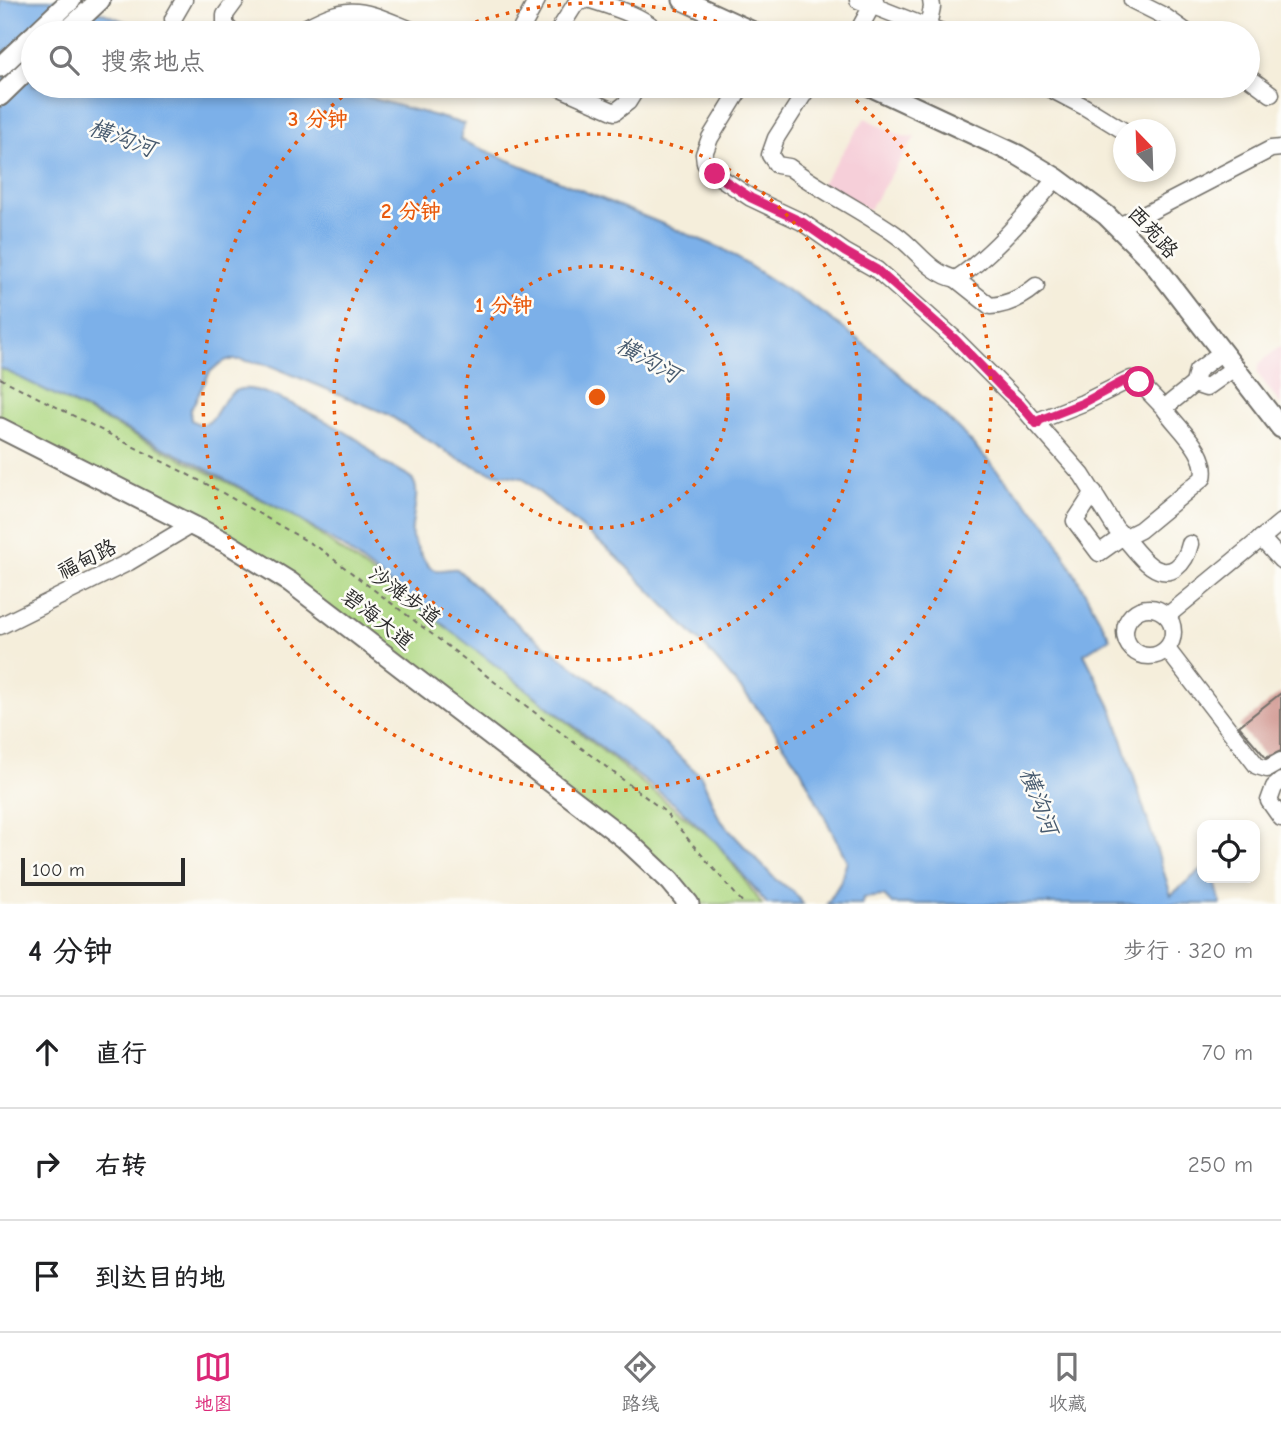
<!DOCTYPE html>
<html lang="zh">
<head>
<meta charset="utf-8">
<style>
  body { margin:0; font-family:"Comic Neue","LXGW WenKai TC",sans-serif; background:#f2f2f2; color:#202124 }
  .controls { position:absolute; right:21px; bottom:21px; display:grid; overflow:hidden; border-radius:14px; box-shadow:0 4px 10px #0003 }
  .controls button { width:63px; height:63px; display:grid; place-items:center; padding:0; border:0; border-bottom:2px solid #e0e0e0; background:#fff; color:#202124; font:35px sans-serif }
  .compass { position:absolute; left:1113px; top:119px; width:63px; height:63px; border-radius:50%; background:#fff; box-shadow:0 4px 10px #0003; rotate:337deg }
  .scale { position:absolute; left:21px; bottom:18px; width:164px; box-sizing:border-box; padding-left:7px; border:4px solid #2b2b2b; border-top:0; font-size:19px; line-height:24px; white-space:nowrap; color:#2b2b2b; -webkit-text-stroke:5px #fdfcf7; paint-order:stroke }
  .stop { position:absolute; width:21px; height:21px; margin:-16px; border:5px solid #db2777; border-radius:50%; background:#fff }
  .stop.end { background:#db2777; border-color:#fff; box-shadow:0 2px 7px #0008 }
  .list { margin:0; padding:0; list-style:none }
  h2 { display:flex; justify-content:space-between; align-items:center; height:91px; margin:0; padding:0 28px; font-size:30px }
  h2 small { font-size:23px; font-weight:400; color:#757577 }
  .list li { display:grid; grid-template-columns:46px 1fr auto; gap:21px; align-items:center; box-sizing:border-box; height:112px; padding:0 28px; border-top:2px solid #e0e0e0 }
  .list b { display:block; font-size:26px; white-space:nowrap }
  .list em { font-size:23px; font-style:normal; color:#757577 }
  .icon { flex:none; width:38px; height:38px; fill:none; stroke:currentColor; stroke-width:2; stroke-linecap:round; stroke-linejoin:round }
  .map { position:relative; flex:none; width:1281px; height:904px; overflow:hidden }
  .search { position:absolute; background:#fff; box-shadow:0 4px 10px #0003; left:21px; right:21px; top:21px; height:77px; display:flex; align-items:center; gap:18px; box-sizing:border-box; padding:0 24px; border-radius:38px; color:#757577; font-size:26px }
  .sheet { height:427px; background:#fff }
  nav { display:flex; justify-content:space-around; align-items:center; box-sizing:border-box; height:98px; border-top:2px solid #e0e0e0; background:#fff; font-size:19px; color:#757577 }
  nav a { display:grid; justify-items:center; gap:4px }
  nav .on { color:#db2777 }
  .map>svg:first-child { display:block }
</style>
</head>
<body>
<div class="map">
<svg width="1281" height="904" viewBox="0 0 1281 904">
  <rect width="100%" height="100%" fill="#fdfcf7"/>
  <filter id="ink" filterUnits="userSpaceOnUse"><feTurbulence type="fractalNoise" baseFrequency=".0143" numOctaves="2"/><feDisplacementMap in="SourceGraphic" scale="14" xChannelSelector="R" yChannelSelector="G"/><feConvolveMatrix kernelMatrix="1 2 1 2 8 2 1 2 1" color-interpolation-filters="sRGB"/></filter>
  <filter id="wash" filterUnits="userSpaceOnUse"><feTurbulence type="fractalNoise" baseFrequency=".00686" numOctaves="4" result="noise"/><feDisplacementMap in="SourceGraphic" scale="28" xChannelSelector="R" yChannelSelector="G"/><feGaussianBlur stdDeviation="1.57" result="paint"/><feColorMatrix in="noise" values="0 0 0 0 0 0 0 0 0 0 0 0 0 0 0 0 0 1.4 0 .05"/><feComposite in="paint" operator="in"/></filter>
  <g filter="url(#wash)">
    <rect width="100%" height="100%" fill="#f5eedb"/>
    <g fill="#f6cfd9">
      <path d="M 865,118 L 902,136 L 915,137 L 869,210 L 821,185 Z"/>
      <path d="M 1281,346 L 1281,405 L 1257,373 L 1259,363 Z"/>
    </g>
    <path fill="#afd883" stroke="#6d8257" stroke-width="2" d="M 0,367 L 294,516 L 472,646 L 716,842 L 762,904 L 687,904 L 663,874 L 240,550 L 0,427 Z"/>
    <path fill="#7cb0e9" stroke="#546e8a" stroke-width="2" d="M 0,0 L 70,0 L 154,33 L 33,33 L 33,86 L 328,86 L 464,124 L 460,140 L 723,249 L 823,313 L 877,354 L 960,430 L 1049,527 L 1110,638 L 1084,654 L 1113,711 L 1171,895 L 1202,869 L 1202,878 L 1214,878 L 1221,904 L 892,904 L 884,896 L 863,898 L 862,904 L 827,904 L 840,883 L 847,861 L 801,770 L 764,716 L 707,649 L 617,557 L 522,478 L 489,472 L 458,459 L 387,414 L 271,366 L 241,360 L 227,360 L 218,365 L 210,372 L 190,411 L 191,420 C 218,438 215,394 241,389 C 258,386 295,405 310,413 C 327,422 345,431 361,442 C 370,448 375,458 385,464 C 393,468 406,472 412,479 C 423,492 409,522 412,537 C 414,543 419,550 422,556 C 425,562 429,569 436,570 C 443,571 450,568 457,569 L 521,627 L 602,688 L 701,776 L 719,818 L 729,830 L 776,880 L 793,891 L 803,904 L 767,904 L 716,842 L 677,806 L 344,548 L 294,516 L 191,461 L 0,368 Z"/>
    <g id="blocks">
      <path fill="#d09690" d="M 1281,693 L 1281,751 L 1266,758 L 1239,726 Z"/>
    </g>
  </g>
  <g filter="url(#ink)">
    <use href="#blocks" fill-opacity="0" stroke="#726f69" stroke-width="2"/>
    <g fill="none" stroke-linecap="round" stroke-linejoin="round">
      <defs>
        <g id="minor">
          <path d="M 591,0 C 609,6 648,17 658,33"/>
          <path d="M 858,0 L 942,33"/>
          <path d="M 1132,0 L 1164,16 L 1188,33"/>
          <path d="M 173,19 L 184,0"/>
          <path d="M 928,27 L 932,7 L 931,0"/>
          <path d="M 230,30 L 225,25 L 225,15 L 236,0"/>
          <path d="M 296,33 C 353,0 360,10 419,33"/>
          <path d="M 519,33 L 537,0"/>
          <path d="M 557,33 L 576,3 L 586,0"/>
          <path d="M 857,33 L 875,0"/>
          <path d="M 1248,77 L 1271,94"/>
          <path d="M 556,86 L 615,112 L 628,102 L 638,86"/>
          <path d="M 742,86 L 710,138 L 704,154 L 705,163 L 715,174 L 751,198 L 802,222 L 845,252 L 877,270 L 955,339 L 1020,404 L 1037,424"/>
          <path d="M 809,86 L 776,138 L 770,155 L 777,165 L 789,167 C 823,192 861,210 895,234 C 917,249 929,273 956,279 C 992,255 1029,212 1056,178"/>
          <path d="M 1045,86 L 1085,107 L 1124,131"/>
          <path d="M 1117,226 L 1138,218 L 1271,149 L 1281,148"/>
          <path d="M 956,279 L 990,306 C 1007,305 1023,297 1036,286"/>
          <path d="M 1194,384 L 1197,371 L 1222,352"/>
          <path d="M 1164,408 L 1139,382 L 1131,379 L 1083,403 L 1040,420 L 1037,424 L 1082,475 L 1116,529 L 1123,536 L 1130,535 L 1140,530 L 1203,478 C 1209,452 1177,428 1164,408 L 1194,384 L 1206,388 L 1234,368"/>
          <path d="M 1094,492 L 1075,521 L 1099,553 L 1123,536 C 1135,549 1155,582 1176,568 C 1184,562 1188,553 1190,544"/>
          <path d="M 1261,538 L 1281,560"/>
          <circle cx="1149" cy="632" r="24"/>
          <path d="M 1167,616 L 1281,522"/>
          <path d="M 0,626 L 129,562 L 191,525"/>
          <path d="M 1167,649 L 1257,766 L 1267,769 L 1281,761"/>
          <path d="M 1281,781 L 1274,787 L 1269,801 L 1281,818"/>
        </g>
        <g id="major">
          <path d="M 683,0 L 755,33"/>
          <path d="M 36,33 L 71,0"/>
          <path d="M 65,33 L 100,0"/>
          <path d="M 0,67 L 33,36"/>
          <path d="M 870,86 L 1018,155 L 1056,178 L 1106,215 L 1151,260 L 1281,428"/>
          <path d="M 0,96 L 33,64"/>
          <path d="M 0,428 L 227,543 L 290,582 L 625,839 L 670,881 L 689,904"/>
        </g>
      </defs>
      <use href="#minor" stroke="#726f69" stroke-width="19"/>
      <use href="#major" stroke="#726f69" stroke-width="23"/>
      <path stroke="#726f69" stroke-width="2" stroke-dasharray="5 5" stroke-linecap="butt" d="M 0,378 L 214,488 L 319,548 L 664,811 L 744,904"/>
      <use href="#minor" stroke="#fff" stroke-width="16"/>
      <use href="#major" stroke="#fff" stroke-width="19"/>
    </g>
  </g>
  <g fill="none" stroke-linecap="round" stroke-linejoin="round" filter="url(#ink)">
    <path stroke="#db2777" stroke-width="9" d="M 715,174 L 751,198 L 802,222 L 845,252 L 877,270 L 955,339 L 1006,392 L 1020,404 L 1037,424 L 1040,420 L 1083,403 L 1124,381 L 1131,379 L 1139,382"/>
  </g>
  <g fill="none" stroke="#e8590c" stroke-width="3.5" stroke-dasharray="3.5 7">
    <circle cx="597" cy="397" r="131"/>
    <circle cx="597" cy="397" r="263"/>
    <path d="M446 33A394 394 0 0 1 748 33M840 87A394 394 0 1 1 354 87"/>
  </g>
  <g text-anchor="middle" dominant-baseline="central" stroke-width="5" stroke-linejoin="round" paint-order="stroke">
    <g font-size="21" fill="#2b2b2b" stroke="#fdfcf7">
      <text transform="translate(1153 232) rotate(47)">西苑路</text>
      <text transform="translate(87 559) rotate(-27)">福甸路</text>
      <text transform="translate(405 596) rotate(37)">沙滩步道</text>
      <text transform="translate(378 619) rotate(38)">碧海大道</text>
    </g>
    <g font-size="23" font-style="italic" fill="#475a6e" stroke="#fdfcf7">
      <text transform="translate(122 138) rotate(20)">横沟河</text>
      <text transform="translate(648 360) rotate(29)">横沟河</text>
      <text transform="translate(1039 801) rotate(69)">横沟河</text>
    </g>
  </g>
  <circle cx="597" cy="397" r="10" fill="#e8590c" stroke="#fdfcf7" stroke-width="3.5"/>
  <g font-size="21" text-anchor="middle" font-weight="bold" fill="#e8590c" stroke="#fdfcf7" stroke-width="5" stroke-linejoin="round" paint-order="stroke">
    <text x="318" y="126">3 分钟</text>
    <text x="411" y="218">2 分钟</text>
    <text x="504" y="312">1 分钟</text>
  </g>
</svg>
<div class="controls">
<button><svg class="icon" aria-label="locate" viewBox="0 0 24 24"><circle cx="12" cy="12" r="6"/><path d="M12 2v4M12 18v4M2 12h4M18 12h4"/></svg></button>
</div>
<svg class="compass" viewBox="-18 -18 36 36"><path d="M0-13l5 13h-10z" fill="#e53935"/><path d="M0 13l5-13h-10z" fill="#757577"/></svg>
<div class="scale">100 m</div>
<div class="stop" style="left:1139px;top:382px"></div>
<div class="stop end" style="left:715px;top:174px"></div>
<div class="search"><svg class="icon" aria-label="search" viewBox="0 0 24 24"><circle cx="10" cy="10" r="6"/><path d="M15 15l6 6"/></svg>搜索地点</div>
</div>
<section class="sheet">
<h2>4 分钟<small>步行 · 320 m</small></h2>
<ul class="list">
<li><svg class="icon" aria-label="ahead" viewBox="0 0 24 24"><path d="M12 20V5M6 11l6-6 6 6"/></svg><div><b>直行</b></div><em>70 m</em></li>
<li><svg class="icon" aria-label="right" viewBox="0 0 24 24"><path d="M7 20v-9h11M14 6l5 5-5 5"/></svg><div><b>右转</b></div><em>250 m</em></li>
<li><svg class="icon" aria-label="arrive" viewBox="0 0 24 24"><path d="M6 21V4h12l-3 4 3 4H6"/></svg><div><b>到达目的地</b></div></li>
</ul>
</section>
<nav>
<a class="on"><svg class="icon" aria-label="map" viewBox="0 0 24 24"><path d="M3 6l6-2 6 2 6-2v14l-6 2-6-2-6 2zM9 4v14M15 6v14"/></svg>地图</a>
<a><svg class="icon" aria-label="directions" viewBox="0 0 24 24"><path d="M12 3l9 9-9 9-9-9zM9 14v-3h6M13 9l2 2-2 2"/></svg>路线</a>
<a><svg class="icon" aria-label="saved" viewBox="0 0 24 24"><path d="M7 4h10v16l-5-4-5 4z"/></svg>收藏</a>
</nav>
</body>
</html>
